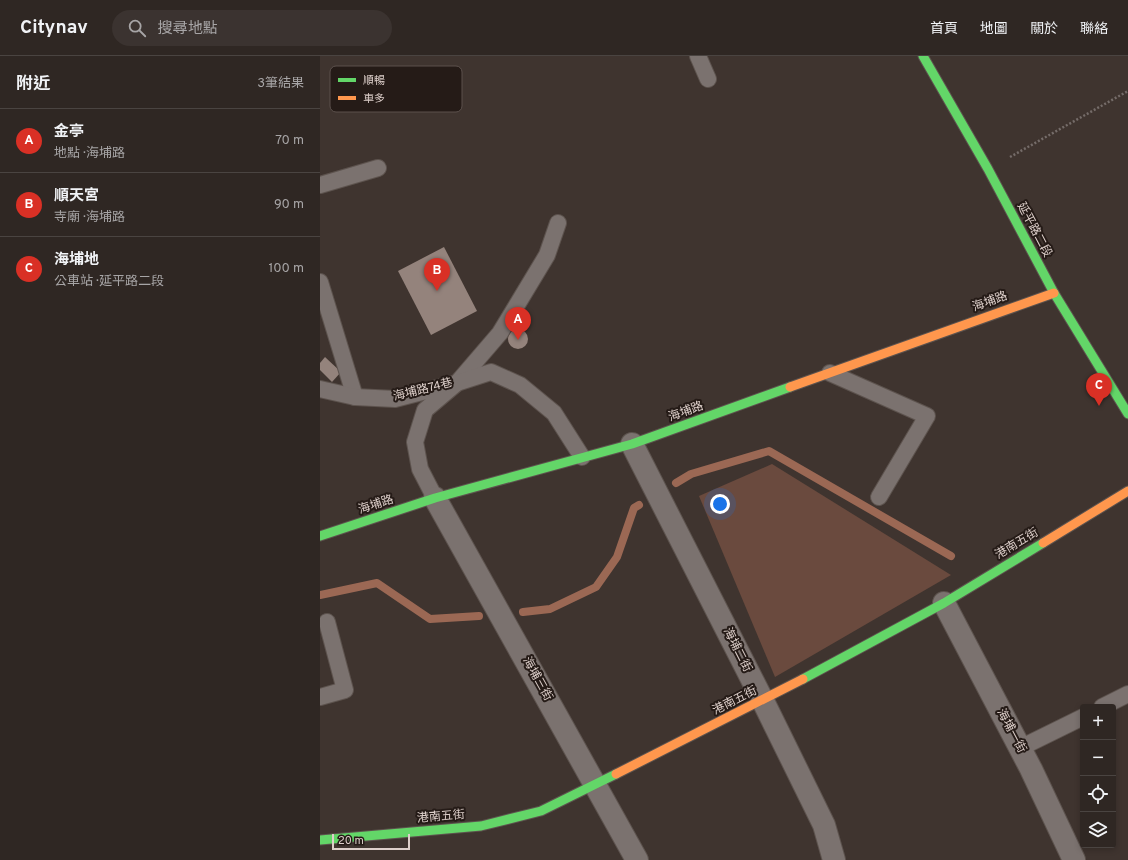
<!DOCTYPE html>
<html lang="zh-TW">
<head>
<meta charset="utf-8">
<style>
  body { margin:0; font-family:Overpass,"Noto Sans TC",sans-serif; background:#3b3330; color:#f1f3f6 }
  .controls { position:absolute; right:12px; bottom:12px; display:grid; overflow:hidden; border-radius:4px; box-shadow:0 2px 6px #0003 }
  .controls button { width:36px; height:36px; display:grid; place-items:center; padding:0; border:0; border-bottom:1px solid #4a4441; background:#2f2723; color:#f1f3f6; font:20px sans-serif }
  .scale { position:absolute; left:12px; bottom:10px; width:78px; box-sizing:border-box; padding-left:4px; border:2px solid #ddcfca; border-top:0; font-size:11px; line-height:14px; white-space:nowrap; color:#ddcfca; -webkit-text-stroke:3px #251b17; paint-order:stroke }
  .you { position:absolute; left:400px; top:448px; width:14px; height:14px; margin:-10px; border:3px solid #fff; border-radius:50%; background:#1a73e8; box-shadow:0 0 0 6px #1a73e833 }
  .badge { display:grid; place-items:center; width:26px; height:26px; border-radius:50%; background:#d93025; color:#fff; font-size:13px; font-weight:700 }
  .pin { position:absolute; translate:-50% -33px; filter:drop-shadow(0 1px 2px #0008) }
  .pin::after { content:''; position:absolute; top:21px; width:14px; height:12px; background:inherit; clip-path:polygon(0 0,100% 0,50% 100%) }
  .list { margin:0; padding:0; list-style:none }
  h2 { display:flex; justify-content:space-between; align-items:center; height:52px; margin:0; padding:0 16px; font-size:17px }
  h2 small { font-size:13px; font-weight:400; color:#a7a5a6 }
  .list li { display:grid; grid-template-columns:26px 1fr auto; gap:12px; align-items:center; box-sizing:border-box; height:64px; padding:0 16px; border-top:1px solid #4a4441 }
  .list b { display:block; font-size:15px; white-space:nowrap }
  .list p { margin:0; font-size:13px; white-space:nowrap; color:#a7a5a6 }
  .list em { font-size:13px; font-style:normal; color:#a7a5a6 }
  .icon { flex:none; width:22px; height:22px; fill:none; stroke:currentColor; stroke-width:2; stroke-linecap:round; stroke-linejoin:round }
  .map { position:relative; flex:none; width:808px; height:804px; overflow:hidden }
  header { display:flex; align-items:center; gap:24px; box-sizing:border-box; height:56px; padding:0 20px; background:#2f2723; border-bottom:1px solid #4a4441 }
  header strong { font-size:19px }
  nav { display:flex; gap:22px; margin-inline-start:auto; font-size:14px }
  .search { width:280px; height:36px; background:#3b3330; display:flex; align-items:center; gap:10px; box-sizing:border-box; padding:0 14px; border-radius:22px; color:#a7a5a6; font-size:15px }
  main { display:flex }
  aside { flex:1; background:#2f2723 }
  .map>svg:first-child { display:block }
</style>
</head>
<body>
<header>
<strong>Citynav</strong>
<div class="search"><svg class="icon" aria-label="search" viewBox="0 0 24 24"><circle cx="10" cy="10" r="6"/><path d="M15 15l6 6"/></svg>搜尋地點</div>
<nav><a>首頁</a><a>地圖</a><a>關於</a><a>聯絡</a></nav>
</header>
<main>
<aside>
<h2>附近<small>3筆結果</small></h2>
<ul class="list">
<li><span class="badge">A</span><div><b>金亭</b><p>地點 · 海埔路</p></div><em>70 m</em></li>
<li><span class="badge">B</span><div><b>順天宮</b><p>寺廟 · 海埔路</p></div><em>90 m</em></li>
<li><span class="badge">C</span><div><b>海埔地</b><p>公車站 · 延平路二段</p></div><em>100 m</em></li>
</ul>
</aside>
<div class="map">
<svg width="808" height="804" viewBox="0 0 808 804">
  <rect width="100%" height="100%" fill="#3f342f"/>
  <path fill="#6a4a3e" d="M 452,408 L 631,519 L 455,621 L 379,440 Z"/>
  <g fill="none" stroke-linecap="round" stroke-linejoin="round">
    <g stroke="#9b6854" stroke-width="8">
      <path d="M 356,427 L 371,418 L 449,395 L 631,500"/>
      <path d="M 0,539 L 57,527 L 110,563 L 159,560"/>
      <path d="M 203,556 L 230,553 L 276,531 L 297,501 L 314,452 L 319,449"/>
    </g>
  </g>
  <g fill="#94837c">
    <path d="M 124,191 L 157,255 L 111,279 L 78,215 Z"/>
    <circle cx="198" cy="283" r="10"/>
    <path d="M 5,301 L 21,316 L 12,326 L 0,314 L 0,307 Z"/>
  </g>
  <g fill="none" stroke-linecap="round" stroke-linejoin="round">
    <defs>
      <g id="lane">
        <path d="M 378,0 L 388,23"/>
        <path d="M 0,129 L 58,112"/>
        <path d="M 0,226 L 35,341"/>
        <path d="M 510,317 L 607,360 L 559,441"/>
        <path d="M 0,333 L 35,341 L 75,343 L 137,327 L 180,277 L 227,199 L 238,167"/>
        <path d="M 115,442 L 100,413 L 95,386 L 105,354 L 137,327 L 171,316 L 200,329 L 234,357 L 262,401"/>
        <path d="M 0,641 L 25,634 L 7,566"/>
        <path d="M 782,651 L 808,638"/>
        <path d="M 700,692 L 763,661"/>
      </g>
      <g id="street">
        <path d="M 312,388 L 443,645 L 504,769 L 514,804"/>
        <path d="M 115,442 L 317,804"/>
        <path d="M 624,547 L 711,713 L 754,804"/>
      </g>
      <g id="fast">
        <path d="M 603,0 L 668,113 L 734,237 L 808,358"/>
        <path d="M 0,480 L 115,442 L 312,388 L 470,331"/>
        <path d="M 483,623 L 624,547 L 723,487"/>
        <path d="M 0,784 L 161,770 L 221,755 L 296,718"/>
      </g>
      <g id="slow">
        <path d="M 470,331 L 734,237"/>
        <path d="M 723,487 L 808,435"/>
        <path d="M 296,718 L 483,623"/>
      </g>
    </defs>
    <use href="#lane" stroke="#5d534e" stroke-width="18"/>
    <use href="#street" stroke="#5d534e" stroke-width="24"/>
    <use href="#fast" stroke="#5d534e" stroke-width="11"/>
    <use href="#slow" stroke="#5d534e" stroke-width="11"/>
    <path stroke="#756c69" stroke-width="2.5" stroke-dasharray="2 2" stroke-linecap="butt" d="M 690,101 L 808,35"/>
    <use href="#lane" stroke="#7b726f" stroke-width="16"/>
    <use href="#street" stroke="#7b726f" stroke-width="22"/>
    <use href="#fast" stroke="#63d668" stroke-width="9"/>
    <use href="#slow" stroke="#ff974d" stroke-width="9"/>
  </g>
  <g text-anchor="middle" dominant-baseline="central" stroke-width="4" stroke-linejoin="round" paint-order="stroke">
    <g font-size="12" fill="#ddcfca" stroke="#251b17">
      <text transform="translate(714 174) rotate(62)">延平路二段</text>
      <text transform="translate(670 246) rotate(-20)">海埔路</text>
      <text transform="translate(103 334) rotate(-14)">海埔路74巷</text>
      <text transform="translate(366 356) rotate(-20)">海埔路</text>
      <text transform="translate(56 449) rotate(-18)">海埔路</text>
      <text transform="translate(697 488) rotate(-31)">港南五街</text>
      <text transform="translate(417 594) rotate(63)">海埔二街</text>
      <text transform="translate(217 623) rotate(61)">海埔三街</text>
      <text transform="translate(415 645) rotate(-27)">港南五街</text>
      <text transform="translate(691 675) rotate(62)">海埔一街</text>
      <text transform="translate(121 761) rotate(-5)">港南五街</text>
    </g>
  </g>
  <rect x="10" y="10" width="132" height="46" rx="6" fill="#251b17" stroke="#5c514d" stroke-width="1"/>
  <rect x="18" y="22" width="18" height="4" fill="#63d668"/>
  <rect x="18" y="40" width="18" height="4" fill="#ff974d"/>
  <g font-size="11" fill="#ddcfca">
    <text x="43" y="28">順暢</text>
    <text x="43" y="46">車多</text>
  </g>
</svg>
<div class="controls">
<button>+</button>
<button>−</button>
<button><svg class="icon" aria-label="locate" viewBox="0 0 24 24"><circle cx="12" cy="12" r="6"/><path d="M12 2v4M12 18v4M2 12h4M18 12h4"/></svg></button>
<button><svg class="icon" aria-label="layers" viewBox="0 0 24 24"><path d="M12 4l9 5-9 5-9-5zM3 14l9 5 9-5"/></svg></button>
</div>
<div class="scale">20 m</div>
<div class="you"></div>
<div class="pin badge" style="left:198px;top:284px">A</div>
<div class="pin badge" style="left:117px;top:235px">B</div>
<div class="pin badge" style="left:779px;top:350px">C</div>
</div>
</main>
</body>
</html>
